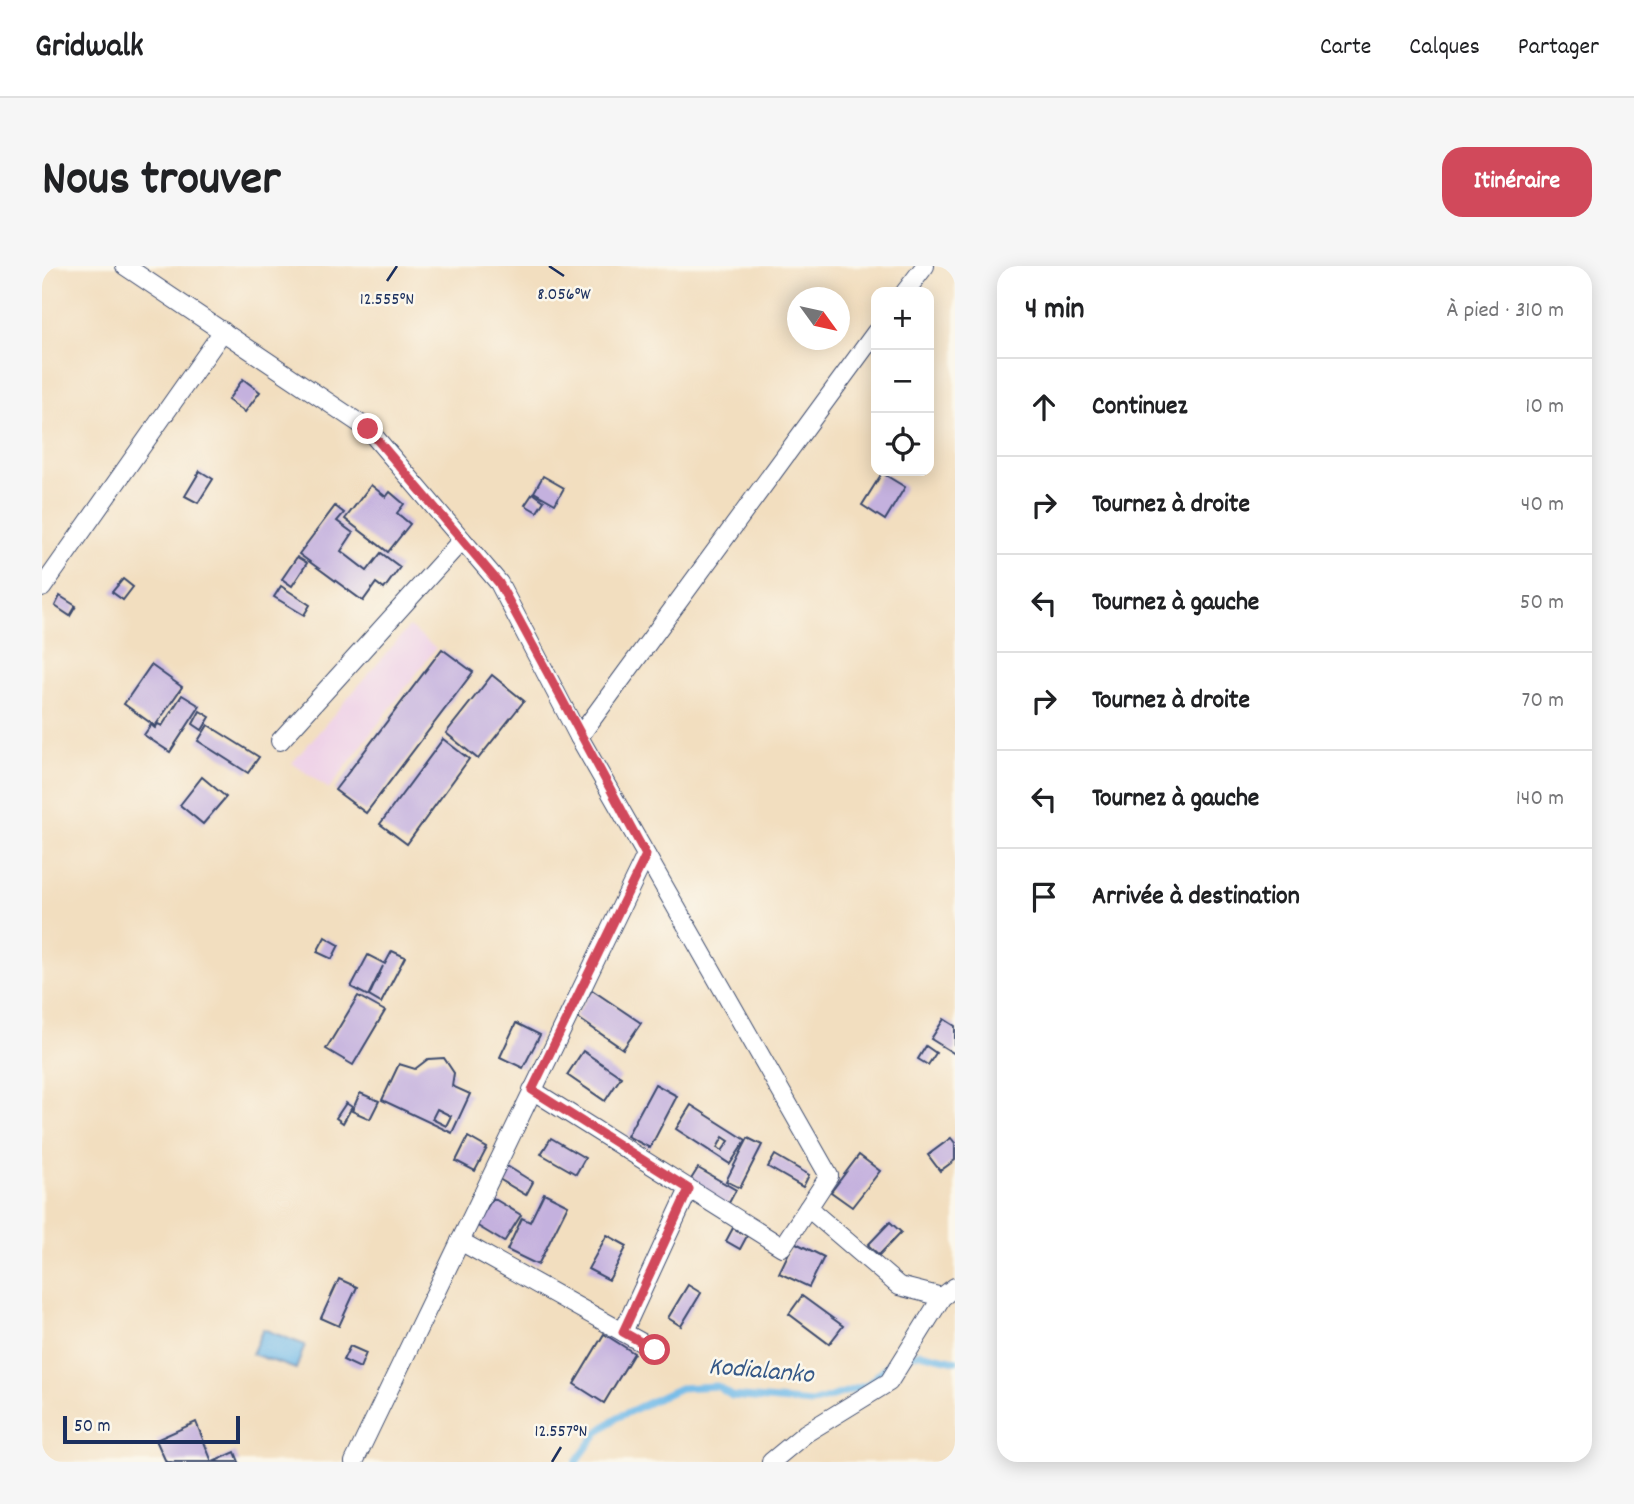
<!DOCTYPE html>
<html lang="fr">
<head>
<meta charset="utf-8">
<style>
  body { margin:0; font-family:Dekko,sans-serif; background:#f6f6f6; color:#202124 }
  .controls { position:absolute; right:21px; top:21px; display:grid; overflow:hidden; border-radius:14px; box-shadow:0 4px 18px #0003 }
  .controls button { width:63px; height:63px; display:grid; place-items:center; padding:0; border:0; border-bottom:2px solid #e0e0e0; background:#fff; color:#202124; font:35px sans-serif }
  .compass { position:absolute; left:745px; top:21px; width:63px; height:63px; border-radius:50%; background:#fff; box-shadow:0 4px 18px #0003; rotate:123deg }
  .scale { position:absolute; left:21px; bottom:18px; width:177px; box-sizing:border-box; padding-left:7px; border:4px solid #1b2f5e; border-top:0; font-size:19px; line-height:24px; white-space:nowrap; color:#1b2f5e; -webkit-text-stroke:5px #fbf7ec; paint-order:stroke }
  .stop { position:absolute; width:21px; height:21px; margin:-16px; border:5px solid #d1495b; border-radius:50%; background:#fff }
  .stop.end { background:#d1495b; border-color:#fff; box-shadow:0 2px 7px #0008 }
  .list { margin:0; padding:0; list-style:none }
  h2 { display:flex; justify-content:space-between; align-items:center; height:91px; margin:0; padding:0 28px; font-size:30px }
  h2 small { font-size:23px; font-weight:400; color:#757577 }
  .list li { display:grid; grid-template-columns:46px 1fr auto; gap:21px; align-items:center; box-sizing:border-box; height:98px; padding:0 28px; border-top:2px solid #e0e0e0 }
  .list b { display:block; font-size:26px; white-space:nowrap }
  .list em { font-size:23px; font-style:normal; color:#757577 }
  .icon { flex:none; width:38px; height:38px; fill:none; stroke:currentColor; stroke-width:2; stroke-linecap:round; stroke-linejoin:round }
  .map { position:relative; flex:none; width:913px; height:1196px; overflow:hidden; border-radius:21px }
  header { display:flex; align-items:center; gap:42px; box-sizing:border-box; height:98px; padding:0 35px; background:#fff; border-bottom:2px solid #e0e0e0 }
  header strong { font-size:33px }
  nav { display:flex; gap:38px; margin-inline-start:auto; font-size:24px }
  .intro { display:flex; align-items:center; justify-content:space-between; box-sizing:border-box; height:168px; padding:0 42px }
  h1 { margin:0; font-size:49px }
  .button { padding:18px 32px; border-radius:21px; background:#d1495b; color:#fff; font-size:24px; font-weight:700 }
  main { display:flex; gap:42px; padding:0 42px }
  aside { flex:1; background:#fff; border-radius:21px; box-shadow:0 4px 18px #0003 }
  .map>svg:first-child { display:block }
</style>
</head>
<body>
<header>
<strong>Gridwalk</strong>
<nav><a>Carte</a><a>Calques</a><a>Partager</a></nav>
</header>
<div class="intro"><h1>Nous trouver</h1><a class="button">Itinéraire</a></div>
<main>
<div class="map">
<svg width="913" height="1196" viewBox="0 0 913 1196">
  <rect width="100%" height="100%" fill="#fbf7ec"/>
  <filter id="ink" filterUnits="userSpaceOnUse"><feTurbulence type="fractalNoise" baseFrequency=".0143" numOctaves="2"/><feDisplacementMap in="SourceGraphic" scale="14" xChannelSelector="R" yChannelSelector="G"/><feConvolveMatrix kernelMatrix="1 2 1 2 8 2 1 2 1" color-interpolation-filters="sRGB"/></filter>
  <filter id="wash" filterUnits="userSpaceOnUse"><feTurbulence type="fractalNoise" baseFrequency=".00686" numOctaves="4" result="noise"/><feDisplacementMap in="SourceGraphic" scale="28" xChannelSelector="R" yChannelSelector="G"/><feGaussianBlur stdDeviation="1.57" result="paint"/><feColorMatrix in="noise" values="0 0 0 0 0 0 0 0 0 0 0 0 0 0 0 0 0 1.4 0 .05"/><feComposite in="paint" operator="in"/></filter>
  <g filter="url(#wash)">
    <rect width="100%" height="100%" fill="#f2debf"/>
    <path fill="#eed0e7" d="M 367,361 L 394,382 L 287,523 L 250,497 Z"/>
    <path fill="#70b9e8" stroke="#4674a3" stroke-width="2" d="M 221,1063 L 263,1079 L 254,1103 L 210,1088 Z"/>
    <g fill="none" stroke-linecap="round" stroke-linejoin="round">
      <path stroke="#70b9e8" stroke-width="7" d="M 534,1196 L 557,1165 L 576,1151 L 638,1122 L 675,1120 L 690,1130 L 770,1137 L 825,1119 L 849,1096 L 862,1092 L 878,1087 L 913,1095"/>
    </g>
    <g id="blocks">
      <g fill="#c4b1de" fill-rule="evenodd">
        <path d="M 201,113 L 218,126 L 203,146 L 186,134 Z"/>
        <path d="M 158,205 L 171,213 L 156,237 L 143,230 Z"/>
        <path d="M 840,207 L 863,221 L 843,254 L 820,239 Z"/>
        <path d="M 501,210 L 522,222 L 513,238 L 492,226 Z"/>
        <path d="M 329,219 L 344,231 L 348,226 L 362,238 L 355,247 L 368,258 L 346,286 L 303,253 Z"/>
        <path d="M 491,227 L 502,235 L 495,246 L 483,239 Z"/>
        <path d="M 293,240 L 302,247 L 295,255 L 311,267 L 299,285 L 325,305 L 339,287 L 358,301 L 342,323 L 334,317 L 321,335 L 257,288 Z"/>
        <path d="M 255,291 L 265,297 L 250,320 L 240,313 Z"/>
        <path d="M 81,313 L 91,321 L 81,334 L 70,326 Z"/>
        <path d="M 239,320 L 268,339 L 262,349 L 232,331 Z"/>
        <path d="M 18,330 L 34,340 L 28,350 L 13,340 Z"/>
        <path d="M 400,383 L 431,406 L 324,547 L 293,524 Z"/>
        <path d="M 109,399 L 140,421 L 113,460 L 82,438 Z"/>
        <path d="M 450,409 L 482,435 L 436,493 L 404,467 Z"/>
        <path d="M 140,429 L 158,440 L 128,486 L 102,469 L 109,459 L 113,462 L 116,458 L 120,460 Z"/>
        <path d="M 158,445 L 168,451 L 160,464 L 151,458 Z"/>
        <path d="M 166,459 L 217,491 L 206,507 L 156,475 Z"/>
        <path d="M 401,473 L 427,493 L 365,578 L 338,558 Z"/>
        <path d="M 160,511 L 184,531 L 161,558 L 138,539 Z"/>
        <path d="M 283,671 L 297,679 L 290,693 L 275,686 Z"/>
        <path d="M 350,685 L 363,691 L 339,737 L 327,730 L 341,700 L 326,730 L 309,721 L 326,689 L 343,698 Z"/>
        <path d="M 550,724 L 599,757 L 581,783 L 533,750 Z"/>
        <path d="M 316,730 L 343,745 L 311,799 L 284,783 Z"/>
        <path d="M 902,753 L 913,760 L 913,788 L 889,773 Z"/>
        <path d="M 474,757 L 498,769 L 481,802 L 458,791 Z"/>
        <path d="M 884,780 L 894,787 L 886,799 L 876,793 Z"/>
        <path d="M 541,785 L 579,811 L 563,835 L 525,809 Z"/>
        <path d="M 402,792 L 412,807 L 410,820 L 428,828 L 410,867 L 340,834 L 357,798 L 373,803 L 386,793 ZM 395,843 L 409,850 L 404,860 L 390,853 Z"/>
        <path d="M 613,818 L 635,830 L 608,882 L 585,870 Z"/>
        <path d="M 318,827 L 337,835 L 328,853 L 310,845 Z"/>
        <path d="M 304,837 L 310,841 L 301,857 L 294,852 Z"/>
        <path d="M 649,839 L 704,874 L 688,898 L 634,863 ZM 681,871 L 687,875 L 680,885 L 675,882 Z"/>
        <path d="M 426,871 L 445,882 L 433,905 L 414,895 Z"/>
        <path d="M 509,872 L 543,892 L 534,908 L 499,888 Z"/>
        <path d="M 706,872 L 720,879 L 698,922 L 684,915 Z"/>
        <path d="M 909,872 L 913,877 L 913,894 L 898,905 L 886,889 Z"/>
        <path d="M 733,889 L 767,909 L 761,921 L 726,901 Z"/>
        <path d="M 817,889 L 838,905 L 810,941 L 789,926 Z"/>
        <path d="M 465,900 L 491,916 L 484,929 L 457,913 Z"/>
        <path d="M 656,902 L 694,924 L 682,946 L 643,923 Z"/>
        <path d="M 502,927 L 526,939 L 496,999 L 465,984 L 480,952 L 488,956 Z"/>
        <path d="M 451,932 L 479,949 L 462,976 L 434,959 Z"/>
        <path d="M 848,956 L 859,966 L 837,989 L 826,979 Z"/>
        <path d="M 691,962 L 705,970 L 698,983 L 684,975 Z"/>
        <path d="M 565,969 L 585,980 L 567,1014 L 546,1003 Z"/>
        <path d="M 752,976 L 782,991 L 767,1021 L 737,1007 Z"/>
        <path d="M 297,1013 L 315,1021 L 297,1060 L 279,1052 Z"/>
        <path d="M 646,1019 L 659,1027 L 639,1060 L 626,1052 Z"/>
        <path d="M 760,1030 L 801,1060 L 787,1078 L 747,1048 Z"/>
        <path d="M 562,1068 L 592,1087 L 562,1137 L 532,1118 Z"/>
        <path d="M 308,1080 L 324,1087 L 318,1102 L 301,1094 Z"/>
        <path d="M 154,1156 L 170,1196 L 124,1196 L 114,1174 Z"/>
        <path d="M 193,1186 L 197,1196 L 171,1196 Z"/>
      </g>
    </g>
  </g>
  <g filter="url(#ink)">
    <use href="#blocks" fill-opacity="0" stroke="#3b496d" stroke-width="2"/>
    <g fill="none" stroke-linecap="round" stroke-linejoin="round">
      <defs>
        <g id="minor">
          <path d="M 83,0 L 326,163 L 457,317 L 537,471 L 787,910 L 766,942 L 857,1020 L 900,1031"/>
          <path d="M 863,26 L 883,0"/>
          <path d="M 0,322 L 181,65"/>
          <path d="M 537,471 L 834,66"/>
          <path d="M 238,475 L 420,274"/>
          <path d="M 490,824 L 740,981 L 766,942"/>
          <path d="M 418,975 L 613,1084"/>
          <path d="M 581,1066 L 647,923"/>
          <path d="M 312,1196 L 604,589"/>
          <path d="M 729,1196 L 764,1167 L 847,1116 L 900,1031 L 913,1021"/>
        </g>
      </defs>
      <use href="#minor" stroke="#3b496d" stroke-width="20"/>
      <use href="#minor" stroke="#fff" stroke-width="18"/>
    </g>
  </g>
  <g fill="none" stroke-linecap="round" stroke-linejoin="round" filter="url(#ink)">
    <path stroke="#d1495b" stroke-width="9" d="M 326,163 L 457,317 L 604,589 L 490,824 L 647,923 L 581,1066 L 613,1084"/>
  </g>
  <path fill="none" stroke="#1b2f5e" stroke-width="2.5" d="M 507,0 L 522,10M 345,15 L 355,0M 510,1196 L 519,1181"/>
  <g text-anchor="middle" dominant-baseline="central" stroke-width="5" stroke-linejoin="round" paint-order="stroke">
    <g font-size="26" font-style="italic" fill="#355887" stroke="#fbf7ec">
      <text transform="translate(719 1106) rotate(5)">Kodialanko</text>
    </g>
  </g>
  <g font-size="18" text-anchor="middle" fill="#1b2f5e" stroke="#fbf7ec" stroke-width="5" stroke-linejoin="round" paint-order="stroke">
    <text x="522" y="33">8.056°W</text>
    <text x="345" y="38">12.555°N</text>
    <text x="519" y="1170">12.557°N</text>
  </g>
</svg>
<div class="controls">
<button>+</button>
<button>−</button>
<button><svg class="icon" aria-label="locate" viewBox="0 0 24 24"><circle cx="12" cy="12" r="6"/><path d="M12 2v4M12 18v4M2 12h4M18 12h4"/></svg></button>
</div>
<svg class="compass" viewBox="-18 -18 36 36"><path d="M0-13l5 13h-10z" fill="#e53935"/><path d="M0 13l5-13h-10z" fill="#757577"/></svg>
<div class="scale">50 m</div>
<div class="stop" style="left:613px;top:1084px"></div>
<div class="stop end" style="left:326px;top:163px"></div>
</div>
<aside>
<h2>4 min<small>À pied · 310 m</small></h2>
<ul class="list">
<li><svg class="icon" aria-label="ahead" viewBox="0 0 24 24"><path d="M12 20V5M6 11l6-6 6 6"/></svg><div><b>Continuez</b></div><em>10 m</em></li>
<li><svg class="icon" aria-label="right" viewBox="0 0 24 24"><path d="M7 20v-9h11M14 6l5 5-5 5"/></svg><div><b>Tournez à droite</b></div><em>40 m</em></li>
<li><svg class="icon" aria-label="left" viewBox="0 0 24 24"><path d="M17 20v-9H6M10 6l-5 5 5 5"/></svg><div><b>Tournez à gauche</b></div><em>50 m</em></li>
<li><svg class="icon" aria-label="right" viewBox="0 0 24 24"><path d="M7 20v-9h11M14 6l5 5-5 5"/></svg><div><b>Tournez à droite</b></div><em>70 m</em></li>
<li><svg class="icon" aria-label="left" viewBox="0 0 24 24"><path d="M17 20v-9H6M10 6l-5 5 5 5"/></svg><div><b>Tournez à gauche</b></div><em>140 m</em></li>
<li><svg class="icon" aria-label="arrive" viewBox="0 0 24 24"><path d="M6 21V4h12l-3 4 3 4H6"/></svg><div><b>Arrivée à destination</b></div></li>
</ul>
</aside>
</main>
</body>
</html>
